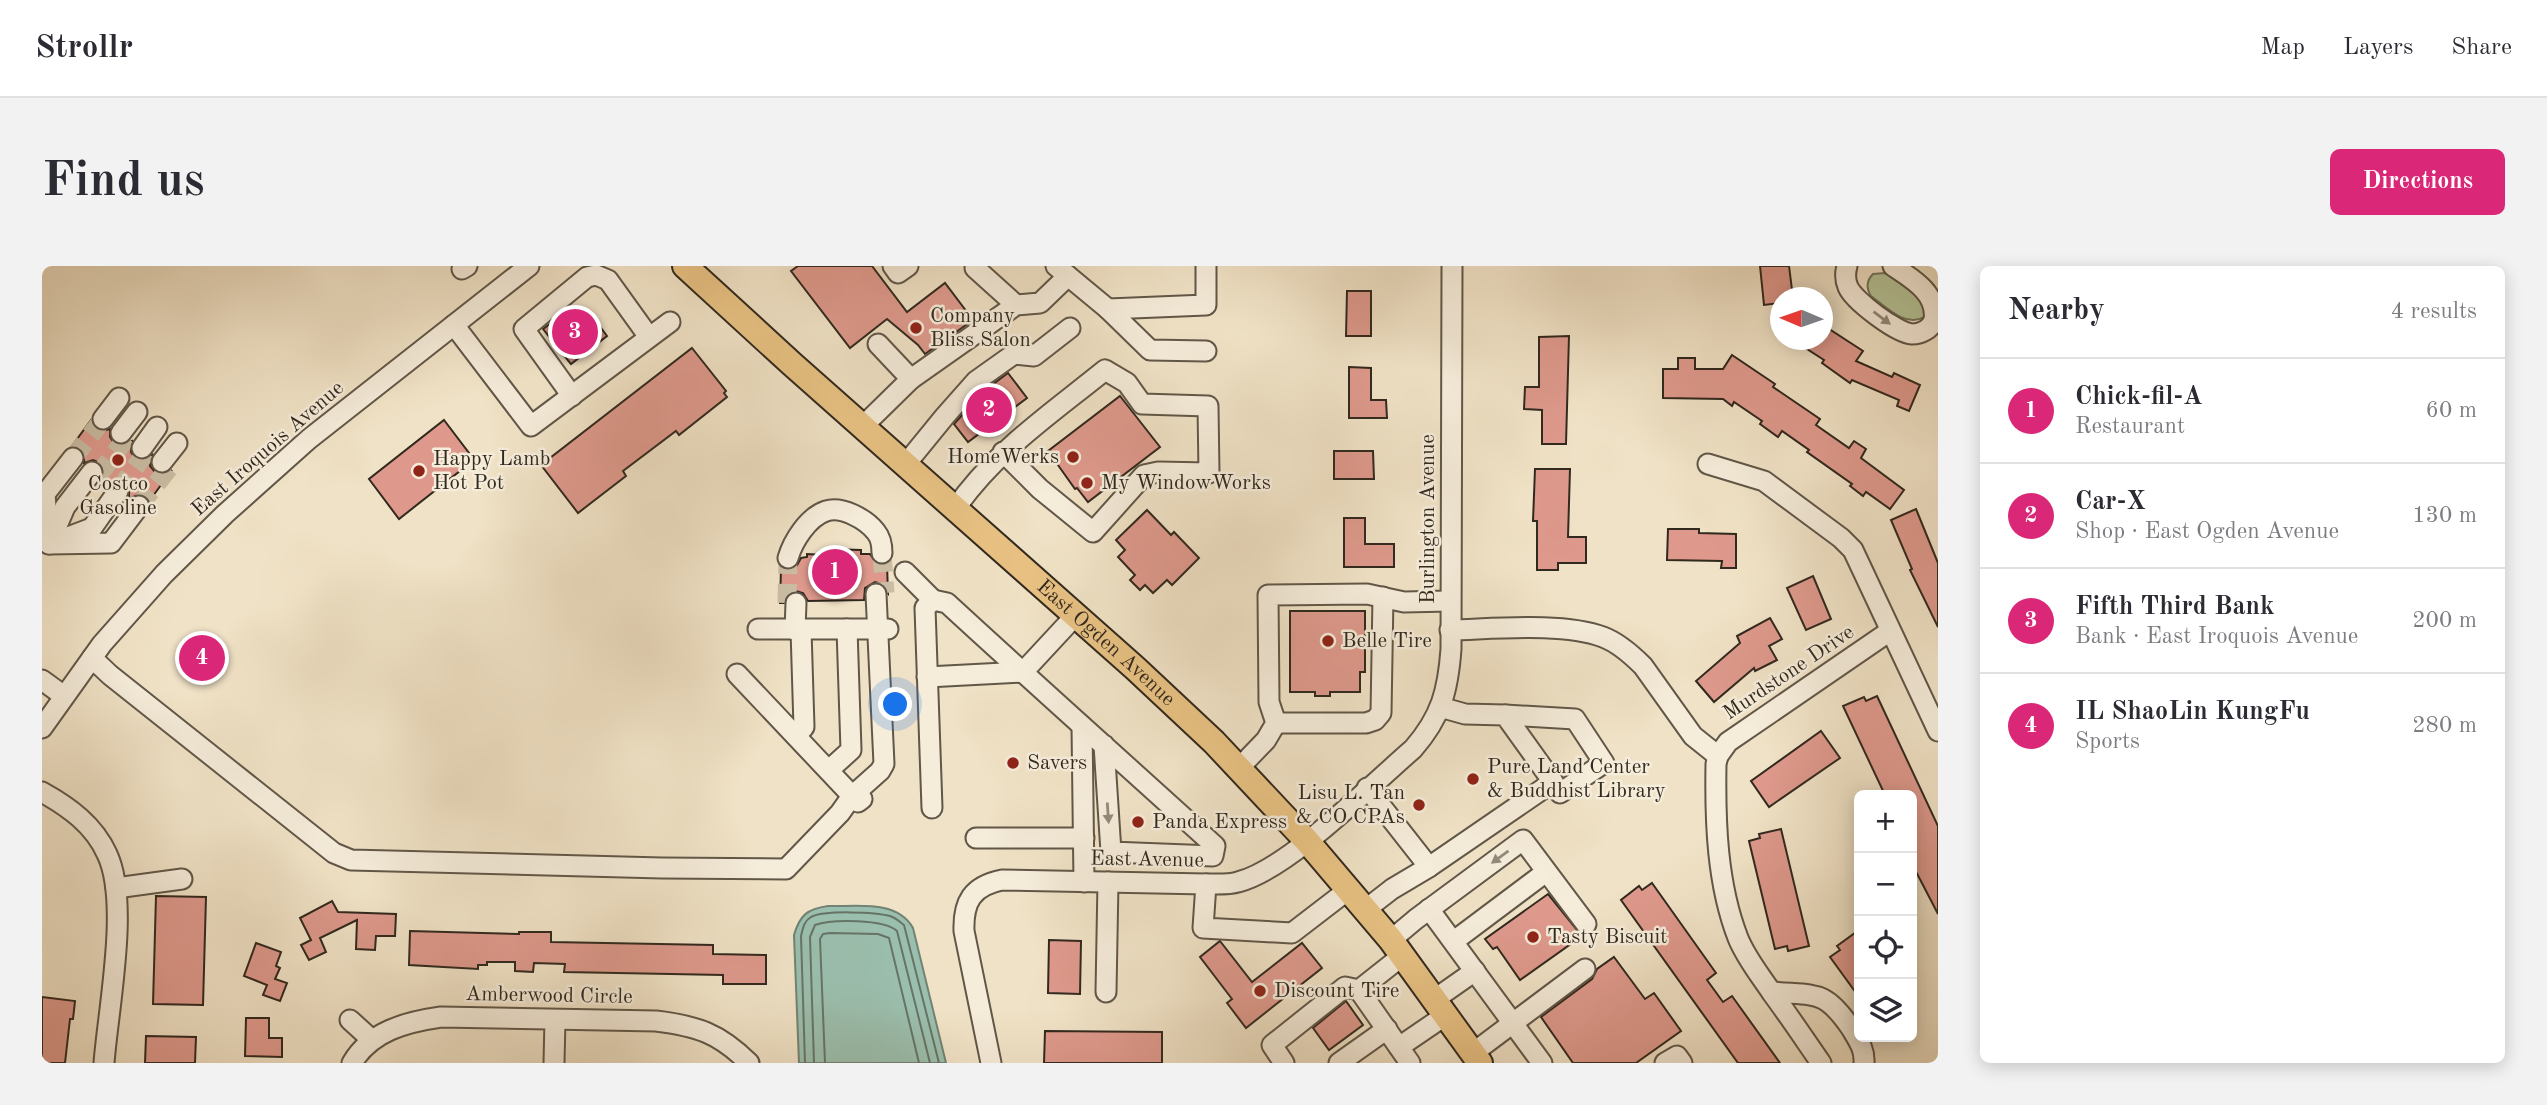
<!DOCTYPE html>
<html lang="en">
<head>
<meta charset="utf-8">
<style>
  body { margin:0; font-family:"Old Standard TT",serif; background:#f2f2f3; color:#2b2b33 }
  .controls { position:absolute; right:21px; bottom:21px; display:grid; overflow:hidden; border-radius:10px; box-shadow:0 4px 18px #0003 }
  .controls button { width:63px; height:63px; display:grid; place-items:center; padding:0; border:0; border-bottom:2px solid #e1e1e2; background:#fff; color:#2b2b33; font:35px sans-serif }
  .compass { position:absolute; left:1728px; top:21px; width:63px; height:63px; border-radius:50%; background:#fff; box-shadow:0 4px 18px #0003; rotate:272deg }
  .you { position:absolute; left:854px; top:439px; width:24px; height:24px; margin:-18px; border:5px solid #fff; border-radius:50%; background:#1a73e8; box-shadow:0 0 0 10px #1a73e833 }
  .badge { display:grid; place-items:center; width:46px; height:46px; border-radius:50%; background:#db2777; color:#fff; font-size:23px; font-weight:700 }
  .pin { position:absolute; translate:-50% -50%; border:4px solid #fff; box-shadow:0 2px 7px #0006 }
  .list { margin:0; padding:0; list-style:none }
  h2 { display:flex; justify-content:space-between; align-items:center; height:91px; margin:0; padding:0 28px; font-size:30px }
  h2 small { font-size:23px; font-weight:400; color:#7c7c81 }
  .list li { display:grid; grid-template-columns:46px 1fr auto; gap:21px; align-items:center; box-sizing:border-box; height:105px; padding:0 28px; border-top:2px solid #e1e1e2 }
  .list b { display:block; font-size:26px; white-space:nowrap }
  .list p { margin:0; font-size:23px; white-space:nowrap; color:#7c7c81 }
  .list em { font-size:23px; font-style:normal; color:#7c7c81 }
  .icon { flex:none; width:38px; height:38px; fill:none; stroke:currentColor; stroke-width:2; stroke-linecap:round; stroke-linejoin:round }
  .map { position:relative; flex:none; width:1896px; height:797px; overflow:hidden; border-radius:10px }
  header { display:flex; align-items:center; gap:42px; box-sizing:border-box; height:98px; padding:0 35px; background:#fff; border-bottom:2px solid #e1e1e2 }
  header strong { font-size:33px }
  nav { display:flex; gap:38px; margin-inline-start:auto; font-size:24px }
  .intro { display:flex; align-items:center; justify-content:space-between; box-sizing:border-box; height:168px; padding:0 42px }
  h1 { margin:0; font-size:49px }
  .button { padding:18px 32px; border-radius:10px; background:#db2777; color:#fff; font-size:24px; font-weight:700 }
  main { display:flex; gap:42px; padding:0 42px }
  aside { flex:1; background:#fff; border-radius:10px; box-shadow:0 4px 18px #0003 }
  .map>svg:first-child { display:block }
</style>
</head>
<body>
<header>
<strong>Strollr</strong>
<nav><a>Map</a><a>Layers</a><a>Share</a></nav>
</header>
<div class="intro"><h1>Find us</h1><a class="button">Directions</a></div>
<main>
<div class="map">
<svg width="1896" height="797" viewBox="0 0 1896 797">
  <rect width="100%" height="100%" fill="#f0e2c6"/>
  <filter id="stains"><feTurbulence type="fractalNoise" baseFrequency=".00286" numOctaves="4"/><feColorMatrix values="0 0 0 0 .2 0 0 0 0 .09 0 0 0 0 .02 0 0 0 .5 -.17"/></filter>
  <radialGradient id="worn" r=".72"><stop offset=".6" stop-color="#630" stop-opacity="0"/><stop offset="1" stop-color="#630" stop-opacity=".3"/></radialGradient>
  <path fill="#b5c499" stroke="#73765c" stroke-width="2" d="M 1843,7 L 1883,34 L 1882,51 C 1864,62 1844,41 1829,30 C 1824,22 1824,15 1831,8 Z"/>
  <path fill="#9bbfae" stroke="#718374" stroke-width="2" d="M 786,640 C 814,641 855,633 871,662 L 904,797 L 757,797 L 752,669 C 758,649 765,643 786,640 Z"/>
  <g fill="none" stroke-linecap="round" stroke-linejoin="round">
    <g stroke="#667466" stroke-width="2">
      <path d="M 763,797 L 759,670 C 761,662 762,655 769,651 C 782,644 834,646 848,650 C 854,652 858,656 862,659 L 897,797"/>
      <path d="M 772,797 L 768,671 L 773,659 C 790,653 842,653 855,665 L 888,797"/>
      <path d="M 783,797 L 778,673 L 781,668 L 788,667 L 836,668 L 847,672 L 877,797"/>
    </g>
  </g>
  <g fill="#de998c" stroke="#31291e" stroke-width="2">
    <path d="M 756,0 L 830,0 L 865,46 L 903,17 L 931,54 L 883,88 L 876,79 L 845,53 L 808,82 L 749,5 Z"/>
    <path d="M 1718,0 L 1747,0 L 1751,32 L 1739,32 L 1739,37 L 1722,39 Z"/>
    <path d="M 1305,25 L 1329,25 L 1329,70 L 1304,70 Z"/>
    <path d="M 532,41 L 544,55 L 550,50 L 565,70 L 529,98 L 501,63 Z"/>
    <path d="M 1781,59 L 1821,85 L 1814,95 L 1850,111 L 1852,107 L 1878,119 L 1867,145 L 1855,140 L 1857,134 L 1810,114 L 1808,117 L 1780,97 L 1782,94 L 1751,74 L 1781,74 Z"/>
    <path d="M 1527,70 L 1524,178 L 1500,178 L 1500,144 L 1482,143 L 1483,121 L 1497,121 L 1497,71 Z"/>
    <path d="M 650,82 L 684,125 L 682,127 L 685,131 L 637,169 L 634,165 L 581,205 L 584,210 L 536,247 L 499,199 Z"/>
    <path d="M 1690,89 L 1733,118 L 1731,121 L 1778,153 L 1774,159 L 1807,182 L 1812,175 L 1824,183 L 1819,192 L 1862,224 L 1848,243 L 1824,226 L 1821,230 L 1808,220 L 1810,218 L 1765,186 L 1767,184 L 1740,165 L 1736,171 L 1718,158 L 1720,155 L 1692,136 L 1690,140 L 1681,133 L 1621,132 L 1621,103 L 1636,103 L 1636,92 L 1653,92 L 1653,103 L 1681,103 Z"/>
    <path d="M 1307,101 L 1329,102 L 1329,134 L 1344,134 L 1345,152 L 1307,152 Z"/>
    <path d="M 966,107 L 985,132 L 926,176 L 912,158 L 921,148 L 949,126 L 946,122 Z"/>
    <path d="M 1078,130 L 1118,181 L 1046,236 L 1035,222 L 1033,223 L 1006,185 Z"/>
    <path d="M 49,154 L 54,163 L 60,165 L 68,163 L 68,171 L 72,177 L 83,178 L 90,175 L 89,186 L 93,192 L 104,193 L 110,189 L 108,200 L 113,206 L 124,208 L 130,204 L 108,234 L 98,228 L 87,233 L 87,220 L 84,215 L 76,213 L 66,218 L 60,213 L 62,207 L 58,197 L 51,194 L 42,197 L 42,187 L 38,182 L 30,180 Z"/>
    <path d="M 402,154 L 427,187 L 422,190 L 428,197 L 357,253 L 327,213 Z"/>
    <path d="M 1292,185 L 1331,185 L 1332,213 L 1292,213 Z"/>
    <path d="M 1493,203 L 1528,203 L 1526,271 L 1544,271 L 1544,297 L 1516,297 L 1516,304 L 1495,304 L 1495,255 L 1491,255 Z"/>
    <path d="M 1874,243 L 1896,297 L 1896,361 L 1868,304 L 1870,303 L 1849,254 Z"/>
    <path d="M 1105,244 L 1129,269 L 1132,266 L 1157,292 L 1130,319 L 1125,314 L 1111,327 L 1103,319 L 1098,324 L 1088,314 L 1093,309 L 1076,291 L 1083,284 L 1074,274 Z"/>
    <path d="M 1302,252 L 1323,252 L 1323,278 L 1352,278 L 1352,301 L 1302,301 Z"/>
    <path d="M 1626,263 L 1657,263 L 1657,267 L 1694,268 L 1694,302 L 1679,302 L 1680,295 L 1625,294 Z"/>
    <path d="M 784,283 L 819,284 L 819,288 L 828,288 L 835,298 L 845,298 L 846,327 L 840,318 L 833,316 L 823,322 L 822,334 L 766,335 L 761,327 L 754,325 L 744,330 L 742,337 L 738,337 L 739,302 L 749,304 L 754,301 L 759,292 L 765,291 L 765,288 L 784,289 Z"/>
    <path d="M 1771,310 L 1789,353 L 1764,364 L 1745,322 Z"/>
    <path d="M 1248,345 L 1323,345 L 1323,406 L 1318,406 L 1318,426 L 1288,426 L 1288,430 L 1273,430 L 1273,426 L 1248,426 Z"/>
    <path d="M 1728,352 L 1740,373 L 1727,380 L 1735,394 L 1713,405 L 1712,402 L 1672,436 L 1654,415 L 1698,377 L 1695,370 Z"/>
    <path d="M 1835,430 L 1896,560 L 1896,648 L 1870,598 L 1870,529 L 1843,529 L 1801,440 L 1822,431 L 1824,435 Z"/>
    <path d="M 1779,465 L 1798,492 L 1727,541 L 1709,515 Z"/>
    <path d="M 1739,563 L 1767,680 L 1746,685 L 1745,680 L 1733,683 L 1707,575 L 1718,572 L 1717,568 Z"/>
    <path d="M 1610,617 L 1674,707 L 1665,714 L 1681,736 L 1690,730 L 1738,797 L 1696,797 L 1579,634 L 1597,620 L 1600,624 Z"/>
    <path d="M 1506,628 L 1540,670 L 1478,714 L 1455,681 L 1451,683 L 1443,673 Z"/>
    <path d="M 114,630 L 164,631 L 161,739 L 111,738 Z"/>
    <path d="M 290,635 L 296,646 L 354,648 L 353,670 L 334,670 L 333,684 L 314,683 L 315,654 L 278,672 L 284,686 L 267,694 L 259,679 L 269,674 L 258,652 Z"/>
    <path d="M 1817,664 L 1817,731 L 1788,691 L 1798,684 L 1795,680 Z"/>
    <path d="M 368,665 L 477,668 L 477,666 L 509,666 L 509,676 L 671,679 L 671,688 L 724,689 L 724,718 L 681,718 L 681,709 L 522,706 L 523,698 L 492,697 L 491,706 L 473,705 L 473,696 L 445,696 L 445,699 L 436,699 L 436,703 L 367,699 Z"/>
    <path d="M 1007,674 L 1039,675 L 1038,728 L 1006,727 Z"/>
    <path d="M 1178,675 L 1210,716 L 1260,677 L 1280,702 L 1204,762 L 1185,737 L 1190,733 L 1158,691 Z"/>
    <path d="M 214,677 L 239,686 L 234,700 L 238,702 L 233,713 L 245,717 L 238,735 L 221,729 L 225,719 L 202,710 Z"/>
    <path d="M 1572,691 L 1603,733 L 1612,727 L 1639,765 L 1594,797 L 1531,797 L 1499,751 L 1550,713 L 1555,703 Z"/>
    <path d="M 0,731 L 33,735 L 31,753 L 28,753 L 23,797 L 0,797 Z"/>
    <path d="M 1304,735 L 1321,759 L 1287,784 L 1271,762 Z"/>
    <path d="M 204,752 L 227,752 L 227,772 L 240,772 L 240,791 L 203,790 Z"/>
    <path d="M 1003,765 L 1120,766 L 1120,797 L 1002,797 Z"/>
    <path d="M 104,770 L 154,771 L 153,797 L 103,797 Z"/>
  </g>
  <g fill="none" stroke-linecap="round" stroke-linejoin="round">
    <g stroke="#cabda4" stroke-width="19" stroke-dasharray="19 10" stroke-linecap="butt">
      <path d="M 31,192 L 61,153"/>
      <path d="M 56,210 L 85,171"/>
      <path d="M 76,225 L 105,185"/>
      <path d="M 97,240 L 127,202"/>
      <path d="M 840,287 L 843,327"/>
      <path d="M 745,337 L 746,292"/>
    </g>
    <defs>
      <g id="minor">
        <path d="M 851,0 L 856,7 L 866,0"/>
        <path d="M 1014,0 L 1066,43 L 1108,84 L 1164,85"/>
        <path d="M 1805,0 C 1803,7 1803,14 1806,21 C 1812,35 1855,67 1870,68 C 1879,68 1889,63 1892,54 C 1896,27 1869,12 1851,0"/>
        <path d="M 933,2 L 974,39"/>
        <path d="M 420,3 L 425,0"/>
        <path d="M 1066,43 L 1164,39 L 1164,0"/>
        <path d="M 412,59 L 489,160 L 628,56"/>
        <path d="M 836,78 L 869,113"/>
        <path d="M 530,130 L 482,63 L 545,11 L 554,9 L 566,14 L 607,71"/>
        <path d="M 61,153 L 77,132"/>
        <path d="M 820,161 L 869,113 L 974,39 L 998,37 L 1026,10"/>
        <path d="M 79,167 L 95,146"/>
        <path d="M 100,182 L 115,161"/>
        <path d="M 120,196 L 135,177"/>
        <path d="M 1666,198 L 1722,215 L 1799,272 L 1811,284 L 1896,465"/>
        <path d="M 863,199 L 903,150 L 934,115 L 972,88 L 992,90 L 1028,62"/>
        <path d="M 913,243 C 952,186 1010,147 1063,104 L 1085,117 L 1100,138 L 1166,140 L 1167,207 L 1116,206 L 1102,209 L 1051,266 L 998,223 L 961,186"/>
        <path d="M 21,273 L 50,262 L 76,225"/>
        <path d="M 9,274 L 23,241 L 50,206"/>
        <path d="M 7,278 L 69,277 L 97,240"/>
        <path d="M 7,278 L 3,228 L 31,192"/>
        <path d="M 746,292 C 751,275 766,251 784,245 C 800,240 824,253 834,266 C 839,272 840,279 840,287"/>
        <path d="M 863,306 L 891,334"/>
        <path d="M 716,363 L 846,363"/>
        <path d="M 753,364 L 754,337"/>
        <path d="M 1408,364 C 1452,363 1521,356 1561,371 C 1577,377 1590,389 1601,400 L 1651,470 L 1676,490"/>
        <path d="M 50,392 L 68,409 L 292,587 L 309,594 L 620,602 L 744,603 L 798,547 L 810,530 L 838,505 L 842,498 L 834,328"/>
        <path d="M 695,408 L 816,536 L 820,533"/>
        <path d="M 885,411 L 981,406 L 1033,350"/>
        <path d="M 0,414 L 22,430"/>
        <path d="M 1463,449 L 1533,453 L 1562,497 L 1518,527 L 1511,516"/>
        <path d="M 1234,457 L 1324,457 L 1333,454 L 1339,447 L 1341,331"/>
        <path d="M 1040,460 L 1042,616"/>
        <path d="M 0,462 L 60,378 L 122,308 L 183,248 L 267,173 L 487,0"/>
        <path d="M 754,470 L 762,461 L 759,364"/>
        <path d="M 1197,502 L 1224,474 L 1234,457 L 1227,436 L 1226,329 L 1325,328 L 1362,336 L 1408,335"/>
        <path d="M 787,504 L 809,484 L 805,363"/>
        <path d="M 1325,522 L 1387,601"/>
        <path d="M 0,526 C 27,541 52,559 65,588 C 88,636 66,743 62,797"/>
        <path d="M 890,542 L 883,342 L 891,334 L 905,337 C 994,419 1084,499 1173,580 L 1171,590 L 1069,586 L 1062,479"/>
        <path d="M 934,572 L 1042,572"/>
        <path d="M 1164,618 L 1161,662 L 1250,667 L 1306,624"/>
        <path d="M 74,622 L 140,613"/>
        <path d="M 1387,643 L 1500,797"/>
        <path d="M 1323,644 L 1350,623 L 1387,601 L 1511,516 L 1463,449 L 1423,448 L 1398,441"/>
        <path d="M 1349,674 L 1374,653 L 1481,574 L 1544,658"/>
        <path d="M 1412,675 L 1504,606"/>
        <path d="M 1360,690 L 1317,724 L 1368,797"/>
        <path d="M 1064,726 L 1066,616"/>
        <path d="M 1730,726 C 1774,730 1782,723 1809,762 C 1816,774 1823,783 1822,797"/>
        <path d="M 1393,733 L 1433,705"/>
        <path d="M 308,754 L 330,774"/>
        <path d="M 1357,781 L 1404,749"/>
        <path d="M 1431,787 L 1543,703"/>
        <path d="M 310,797 C 329,765 364,756 399,751 L 614,755 C 655,760 677,767 707,797"/>
        <path d="M 512,797 L 513,754"/>
        <path d="M 949,797 L 922,665 C 921,636 930,620 960,614 L 1164,618 C 1175,618 1186,619 1196,616 C 1247,603 1329,519 1371,483 C 1399,451 1406,425 1409,383 L 1410,0"/>
        <path d="M 1242,797 L 1230,779 L 1303,721 L 1317,724"/>
        <path d="M 1297,797 L 1345,763"/>
        <path d="M 1623,797 L 1635,790 L 1640,797"/>
        <path d="M 1779,797 C 1763,774 1747,750 1730,727 C 1718,709 1704,692 1696,672 C 1675,618 1673,556 1674,498 L 1676,490 L 1686,476 L 1848,365"/>
      </g>
      <g id="major">
        <path id="s1" d="M 643,0 L 750,98 L 1093,402 L 1172,476 L 1265,575 L 1349,674 L 1438,797"/>
      </g>
    </defs>
    <use href="#minor" stroke="#615748" stroke-width="23"/>
    <use href="#major" stroke="#31291e" stroke-width="28"/>
    <use href="#minor" stroke="#f5ecda" stroke-width="19"/>
    <use href="#major" stroke="#e8c183" stroke-width="24"/>
  </g>
  <defs><path id="oneway-solid" d="M-6-.8H1V-3.2L6.5 0L1 3.2V.8H-6Z" transform="scale(1.75)"/></defs>
  <g fill="#938a7c">
    <use href="#oneway-solid" transform="translate(1840 52) rotate(37)"/>
    <use href="#oneway-solid" transform="translate(1066 547) rotate(86)"/>
    <use href="#oneway-solid" transform="translate(1458 591) rotate(144)"/>
  </g>
  <g fill="#8f2418" stroke="#f5ecda" stroke-width="2.5">
    <circle cx="874" cy="62" r="7"/>
    <circle cx="1031" cy="191" r="7"/>
    <circle cx="76" cy="194" r="7"/>
    <circle cx="377" cy="205" r="7"/>
    <circle cx="1045" cy="217" r="7"/>
    <circle cx="1286" cy="375" r="7"/>
    <circle cx="971" cy="497" r="7"/>
    <circle cx="1431" cy="513" r="7"/>
    <circle cx="1377" cy="539" r="7"/>
    <circle cx="1096" cy="556" r="7"/>
    <circle cx="1491" cy="671" r="7"/>
    <circle cx="1218" cy="725" r="7"/>
  </g>
  <g text-anchor="middle" dominant-baseline="central" stroke-width="5" stroke-linejoin="round" paint-order="stroke">
    <g font-size="21" fill="#31291e" stroke="#f5ecda" text-anchor="start">
      <text x="888" y="50">Company<tspan x="888" dy="24">Bliss Salon</tspan></text>
      <text x="1017" y="191" text-anchor="end">HomeWerks</text>
      <text x="391" y="193">Happy Lamb<tspan x="391" dy="24">Hot Pot</tspan></text>
      <text x="1059" y="217">My WindowWorks</text>
      <text x="76" y="218" text-anchor="middle">Costco<tspan x="76" dy="24">Gasoline</tspan></text>
      <text x="1300" y="375">Belle Tire</text>
      <text x="985" y="497">Savers</text>
      <text x="1445" y="501">Pure Land Center<tspan x="1445" dy="24">&amp; Buddhist Library</tspan></text>
      <text x="1363" y="527" text-anchor="end">Lisu L. Tan<tspan x="1363" dy="24">&amp; CO CPAs</tspan></text>
      <text x="1110" y="556">Panda Express</text>
      <text x="1505" y="671">Tasty Biscuit</text>
      <text x="1232" y="725">Discount Tire</text>
    </g>
    <g font-size="21" fill="#31291e" stroke="#f5ecda">
      <text transform="translate(226 183) rotate(-41)">East Iroquois Avenue</text>
      <text transform="translate(1386 253) rotate(-90)">Burlington Avenue</text>
      <text stroke="none"><textPath href="#s1" startOffset="565">East Ogden Avenue</textPath></text>
      <text transform="translate(1747 407) rotate(-34)">Murdstone Drive</text>
      <text transform="translate(1105 594) rotate(1)">East Avenue</text>
      <text transform="translate(507 730) rotate(1)">Amberwood Circle</text>
    </g>
  </g>
  <rect width="100%" height="100%" filter="url(#stains)"/>
  <rect width="100%" height="100%" fill="url(#worn)"/>
</svg>
<div class="controls">
<button>+</button>
<button>−</button>
<button><svg class="icon" aria-label="locate" viewBox="0 0 24 24"><circle cx="12" cy="12" r="6"/><path d="M12 2v4M12 18v4M2 12h4M18 12h4"/></svg></button>
<button><svg class="icon" aria-label="layers" viewBox="0 0 24 24"><path d="M12 4l9 5-9 5-9-5zM3 14l9 5 9-5"/></svg></button>
</div>
<svg class="compass" viewBox="-18 -18 36 36"><path d="M0-13l5 13h-10z" fill="#e53935"/><path d="M0 13l5-13h-10z" fill="#7c7c81"/></svg>
<div class="you"></div>
<div class="pin badge" style="left:793px;top:306px">1</div>
<div class="pin badge" style="left:947px;top:144px">2</div>
<div class="pin badge" style="left:533px;top:66px">3</div>
<div class="pin badge" style="left:160px;top:392px">4</div>
</div>
<aside>
<h2>Nearby<small>4 results</small></h2>
<ul class="list">
<li><span class="badge">1</span><div><b>Chick-fil-A</b><p>Restaurant</p></div><em>60 m</em></li>
<li><span class="badge">2</span><div><b>Car-X</b><p>Shop · East Ogden Avenue</p></div><em>130 m</em></li>
<li><span class="badge">3</span><div><b>Fifth Third Bank</b><p>Bank · East Iroquois Avenue</p></div><em>200 m</em></li>
<li><span class="badge">4</span><div><b>IL ShaoLin KungFu</b><p>Sports</p></div><em>280 m</em></li>
</ul>
</aside>
</main>
</body>
</html>
